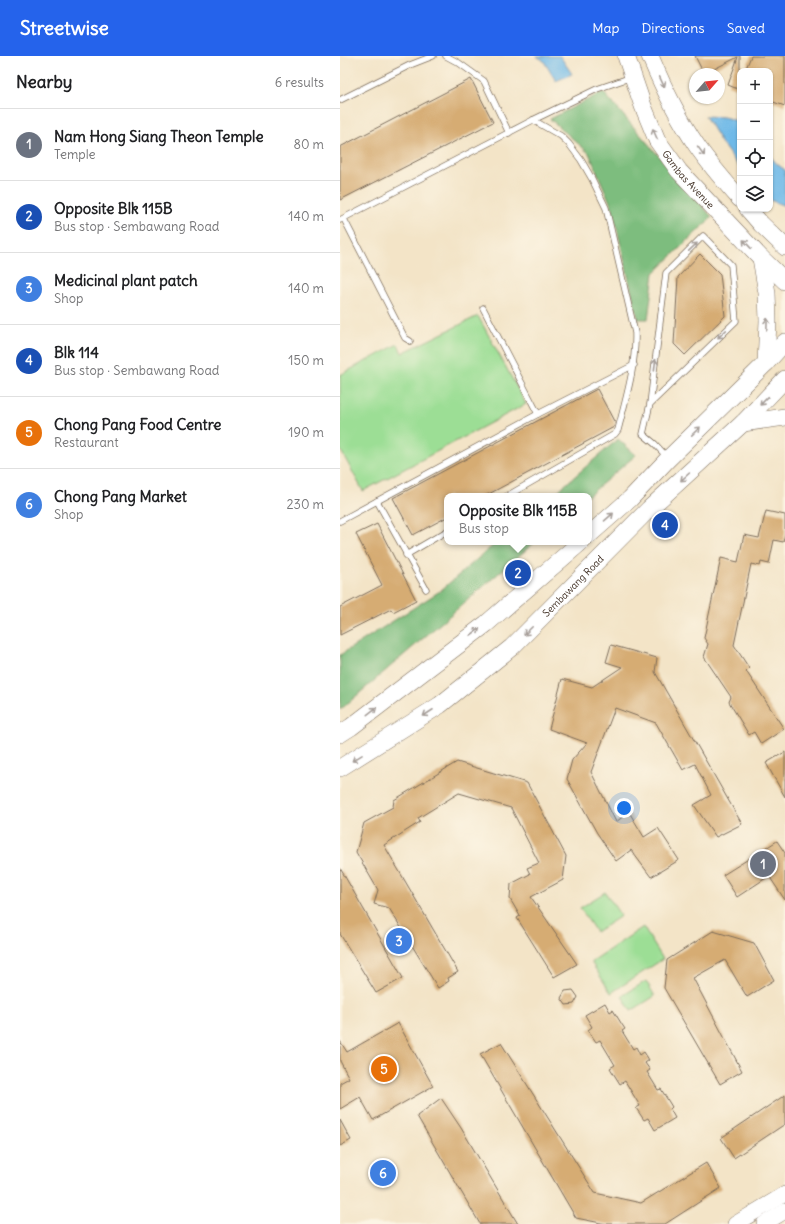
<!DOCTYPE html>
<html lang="en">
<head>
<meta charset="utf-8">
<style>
  body { margin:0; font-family:Delius,sans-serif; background:#f6f6f6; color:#202124 }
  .controls { position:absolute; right:12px; top:12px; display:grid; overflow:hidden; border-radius:8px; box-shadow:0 1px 3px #0004 }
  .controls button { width:36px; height:36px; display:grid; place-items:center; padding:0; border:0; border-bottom:1px solid #e0e0e0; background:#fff; color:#202124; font:20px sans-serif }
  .compass { position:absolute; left:349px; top:12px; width:36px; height:36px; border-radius:50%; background:#fff; box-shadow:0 1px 3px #0004; rotate:62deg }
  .you { position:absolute; left:284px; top:752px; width:14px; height:14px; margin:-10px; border:3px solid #fff; border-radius:50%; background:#1a73e8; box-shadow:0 0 0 6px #1a73e833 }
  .badge { display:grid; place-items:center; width:26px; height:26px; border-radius:50%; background:#2563eb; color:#fff; font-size:13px; font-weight:700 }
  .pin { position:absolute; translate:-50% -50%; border:2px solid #fff; box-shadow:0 1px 4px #0006 }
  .popup { position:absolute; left:104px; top:437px; width:148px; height:52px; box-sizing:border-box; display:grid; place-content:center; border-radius:8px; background:#fff; filter:drop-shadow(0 1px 3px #0005); font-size:13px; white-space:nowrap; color:#757577 }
  .popup b { font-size:15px; color:#202124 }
  .popup::after { content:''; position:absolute; left:50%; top:100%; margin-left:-8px; border:8px solid transparent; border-top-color:#fff }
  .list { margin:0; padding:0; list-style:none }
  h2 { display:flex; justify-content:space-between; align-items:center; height:52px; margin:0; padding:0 16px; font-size:17px }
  h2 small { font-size:13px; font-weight:400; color:#757577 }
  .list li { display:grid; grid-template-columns:26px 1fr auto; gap:12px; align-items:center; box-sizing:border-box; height:72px; padding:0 16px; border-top:1px solid #e0e0e0 }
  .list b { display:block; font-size:15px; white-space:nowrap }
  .list p { margin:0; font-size:13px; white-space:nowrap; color:#757577 }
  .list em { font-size:13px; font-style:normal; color:#757577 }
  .icon { flex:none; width:22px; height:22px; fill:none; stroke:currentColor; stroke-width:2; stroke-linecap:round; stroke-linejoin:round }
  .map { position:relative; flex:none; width:445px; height:1168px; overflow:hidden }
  header { display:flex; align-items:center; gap:24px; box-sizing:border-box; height:56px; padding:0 20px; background:#2563eb; color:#fff }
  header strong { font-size:19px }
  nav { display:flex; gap:22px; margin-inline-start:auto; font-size:14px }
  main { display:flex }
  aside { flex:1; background:#fff }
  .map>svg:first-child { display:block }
</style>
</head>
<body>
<header>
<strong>Streetwise</strong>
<nav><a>Map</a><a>Directions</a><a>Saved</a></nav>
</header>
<main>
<aside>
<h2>Nearby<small>6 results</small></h2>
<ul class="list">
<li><span class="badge" style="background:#6b7280">1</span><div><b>Nam Hong Siang Theon Temple</b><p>Temple</p></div><em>80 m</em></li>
<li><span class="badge" style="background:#1a4fb4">2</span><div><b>Opposite Blk 115B</b><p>Bus stop · Sembawang Road</p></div><em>140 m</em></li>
<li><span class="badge" style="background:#3f7fe0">3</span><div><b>Medicinal plant patch</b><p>Shop</p></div><em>140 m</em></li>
<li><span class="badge" style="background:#1a4fb4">4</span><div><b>Blk 114</b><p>Bus stop · Sembawang Road</p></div><em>150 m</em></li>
<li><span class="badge" style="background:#e8710a">5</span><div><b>Chong Pang Food Centre</b><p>Restaurant</p></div><em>190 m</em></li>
<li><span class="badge" style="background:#3f7fe0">6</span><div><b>Chong Pang Market</b><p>Shop</p></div><em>230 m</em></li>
</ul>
</aside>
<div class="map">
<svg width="445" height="1168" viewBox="0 0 445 1168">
  <rect width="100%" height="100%" fill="#fcf5e5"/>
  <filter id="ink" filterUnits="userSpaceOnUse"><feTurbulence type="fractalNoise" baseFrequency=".025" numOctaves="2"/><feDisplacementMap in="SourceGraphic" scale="8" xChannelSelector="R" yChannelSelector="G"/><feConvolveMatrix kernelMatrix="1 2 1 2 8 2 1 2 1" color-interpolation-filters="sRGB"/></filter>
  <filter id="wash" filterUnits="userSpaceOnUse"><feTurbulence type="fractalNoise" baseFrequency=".012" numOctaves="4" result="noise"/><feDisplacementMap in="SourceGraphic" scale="16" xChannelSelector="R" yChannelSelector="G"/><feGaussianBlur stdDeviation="0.9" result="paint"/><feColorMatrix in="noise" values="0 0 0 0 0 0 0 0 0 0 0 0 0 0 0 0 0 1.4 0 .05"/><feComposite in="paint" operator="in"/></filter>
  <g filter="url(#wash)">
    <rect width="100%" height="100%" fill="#f3e4c7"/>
    <g fill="#9cde95" stroke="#6c845a">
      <path d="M 138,260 L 186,348 L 23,435 L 0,393 L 0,319 L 58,288 L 62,297 Z"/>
      <path d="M 265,836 L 281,860 L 256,876 L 240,852 Z"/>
      <path d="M 303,871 L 323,903 L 271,937 L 251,906 Z"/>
      <path d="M 306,925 L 315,940 L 291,955 L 282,940 Z"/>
    </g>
    <g fill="#7dbd7e" stroke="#5c744e">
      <path d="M 263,36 L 372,161 L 314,217 L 308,263 L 298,263 L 272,151 L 249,97 L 210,63 Z"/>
      <path d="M 278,383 L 296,399 L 248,440 L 212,440 Z"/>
      <path d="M 157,486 L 195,486 L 0,654 L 0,599 L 100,535 Z"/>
    </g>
    <g fill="#6eb9e8" stroke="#547283">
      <path d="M 196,0 L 220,0 L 232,18 L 216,25 L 203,4 Z"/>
      <path d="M 365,60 L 384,61 L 400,66 L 400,112 L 382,88 Z"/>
      <path d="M 430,100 L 437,108 L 445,114 L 445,150 L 430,144 Z"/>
    </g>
    <g id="blocks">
      <g fill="#d6ac73">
        <path d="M 355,0 L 400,0 L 400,34 L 388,29 L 398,1 L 364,18 Z"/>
        <path d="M 411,0 L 445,0 L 445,50 L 430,45 L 430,15 L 405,15 Z"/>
        <path d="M 131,23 L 153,66 L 0,144 L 0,91 Z"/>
        <path d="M 360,198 L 380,218 L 385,260 L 345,299 L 334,288 L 338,221 Z"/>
        <path d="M 257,333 L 275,367 L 274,371 L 145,440 L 107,440 L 107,461 L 73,479 L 53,442 Z"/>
        <path d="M 426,455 L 445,459 L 445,478 L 443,486 L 434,484 L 429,508 L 421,506 L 420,510 L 411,508 L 394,589 L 409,612 L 406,615 L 444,673 L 421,688 L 414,676 L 409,679 L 389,646 L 391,641 L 364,601 L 368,588 L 364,582 L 381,502 L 398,506 L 404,479 L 419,482 Z"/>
        <path d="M 37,468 L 76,544 L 53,556 L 51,553 L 0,579 L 0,551 L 42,529 L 16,478 Z"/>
        <path d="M 271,589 L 317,602 L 315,616 L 402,768 L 376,781 L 354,749 L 371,739 L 355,708 L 343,714 L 316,667 L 275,652 L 251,716 L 276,766 L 289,756 L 304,781 L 318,772 L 339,804 L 311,821 L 291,794 L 276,805 L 257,777 L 227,723 L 232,704 L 247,687 L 209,673 L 222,623 L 252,631 L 282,611 L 266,606 Z"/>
        <path d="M 445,696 L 445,741 L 426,707 Z"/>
        <path d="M 117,706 L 187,727 L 226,800 L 223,824 L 191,841 L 237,908 L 214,921 L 177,862 L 180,860 L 170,843 L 171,828 L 190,818 L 187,812 L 199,807 L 171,752 L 119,737 L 78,762 L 80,766 L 44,789 L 118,916 L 108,922 L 109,925 L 98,932 L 49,852 L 34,848 L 38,834 L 16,796 L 24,767 L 53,751 L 54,744 Z"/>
        <path d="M 437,785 L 445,797 L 445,844 L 429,820 L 397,841 L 383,819 Z"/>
        <path d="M 0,812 L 63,922 L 36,937 L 0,878 Z"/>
        <path d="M 373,875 L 414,887 L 434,924 L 407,941 L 385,904 L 353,922 L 402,1015 L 380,1028 L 324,932 L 327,904 Z"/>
        <path d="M 233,934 L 238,941 L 234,948 L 226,949 L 221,942 L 225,935 Z"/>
        <path d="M 265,947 L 270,956 L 273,954 L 281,967 L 285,973 L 282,975 L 293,993 L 296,991 L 300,999 L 304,996 L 309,1004 L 305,1007 L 310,1014 L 307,1016 L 318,1034 L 321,1033 L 332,1051 L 330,1053 L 335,1062 L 315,1074 L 308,1062 L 304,1064 L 296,1052 L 300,1050 L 285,1025 L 280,1028 L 270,1012 L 275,1009 L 260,984 L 256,986 L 248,974 L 252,971 L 245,959 Z"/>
        <path d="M 58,967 L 93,1030 L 33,1064 L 20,1041 L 0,1053 L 0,1027 L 9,1022 L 0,1005 L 0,985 L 7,996 Z"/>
        <path d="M 161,987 L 255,1137 L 301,1147 L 366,1107 L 381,1132 L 325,1168 L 266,1168 L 236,1162 L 140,998 Z"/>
        <path d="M 445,1039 L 445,1068 L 394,1102 L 381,1082 Z"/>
        <path d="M 101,1042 L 121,1072 L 178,1168 L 140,1168 L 77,1060 Z"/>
        <path d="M 0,1064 L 11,1084 L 0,1090 Z"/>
      </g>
    </g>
  </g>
  <g filter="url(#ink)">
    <use href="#blocks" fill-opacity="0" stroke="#7b6b59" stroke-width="1"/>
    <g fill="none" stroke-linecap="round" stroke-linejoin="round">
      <defs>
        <g id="lane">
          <path d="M 106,0 L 119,7 L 144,25 L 169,77"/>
          <path d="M 0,44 L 70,9 L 93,0"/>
          <path d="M 4,163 L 65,282 L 70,285"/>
          <path d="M 0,164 L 193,64 L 257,33 L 292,21"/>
          <path d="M 143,252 L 198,358"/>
          <path d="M 310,348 L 396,265 L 391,209 L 363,180 L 326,217 L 310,348 L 303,378 L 315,388 L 327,401"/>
          <path d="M 167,440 L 275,378 L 278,374 C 286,342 296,310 295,277 L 266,152 L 252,123 L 241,104 L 229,88 L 221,80 L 193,64"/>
          <path d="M 37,445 L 86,533"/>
          <path d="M 0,465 L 198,358 L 294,309"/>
          <path d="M 66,499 L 107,475"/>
        </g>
        <g id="secondary">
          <path d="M 395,1168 L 445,1138"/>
          <path d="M 424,1168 L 445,1155"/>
        </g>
        <g id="primary">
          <path id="s1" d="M 286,0 L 303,50 L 317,84 L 339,115 L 421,202 L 445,225"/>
          <path d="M 310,0 C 323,31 338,62 357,90 C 370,109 385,126 400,143"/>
          <path d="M 408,153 L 421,168 L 445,191"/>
          <path d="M 421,202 L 427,237 L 428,265 L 426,307"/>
          <path d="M 403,367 L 445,361"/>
          <path d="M 249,479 L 290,443 L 328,403 L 426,307 L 445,286"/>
          <path d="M 0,678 L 11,671 L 146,568 L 241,486"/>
          <path id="s2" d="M 0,712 L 100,649 L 172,591 L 309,453 L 403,367 L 445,323"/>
        </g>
      </defs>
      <use href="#lane" stroke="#7b6b59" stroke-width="7"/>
      <use href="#secondary" stroke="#7b6b59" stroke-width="16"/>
      <use href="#primary" stroke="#7b6b59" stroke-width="18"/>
      <use href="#lane" stroke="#fff" stroke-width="5.5"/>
      <use href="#secondary" stroke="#fff" stroke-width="15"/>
      <use href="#primary" stroke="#fff" stroke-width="17"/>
    </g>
    <defs><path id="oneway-shaft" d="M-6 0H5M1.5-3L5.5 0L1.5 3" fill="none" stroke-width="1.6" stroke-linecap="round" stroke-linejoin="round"/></defs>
    <g stroke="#a79f9a">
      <use href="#oneway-shaft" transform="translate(322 26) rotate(65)"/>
      <use href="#oneway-shaft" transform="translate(315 78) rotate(-114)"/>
      <use href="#oneway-shaft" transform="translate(361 95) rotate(54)"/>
      <use href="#oneway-shaft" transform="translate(407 188) rotate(-133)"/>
      <use href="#oneway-shaft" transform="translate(353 191) rotate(-44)"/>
      <use href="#oneway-shaft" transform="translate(427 268) rotate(-88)"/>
      <use href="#oneway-shaft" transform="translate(382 278) rotate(136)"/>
      <use href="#oneway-shaft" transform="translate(315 309) rotate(-83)"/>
      <use href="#oneway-shaft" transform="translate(424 345) rotate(134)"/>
      <use href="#oneway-shaft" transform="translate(356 375) rotate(-44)"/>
      <use href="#oneway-shaft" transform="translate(345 421) rotate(138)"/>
      <use href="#oneway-shaft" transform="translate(269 461) rotate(-41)"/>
      <use href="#oneway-shaft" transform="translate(188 575) rotate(135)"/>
      <use href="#oneway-shaft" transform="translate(135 576) rotate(-37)"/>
      <use href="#oneway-shaft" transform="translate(32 655) rotate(-38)"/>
      <use href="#oneway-shaft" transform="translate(88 657) rotate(147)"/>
      <use href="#oneway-shaft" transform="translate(17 702) rotate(148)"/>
    </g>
  </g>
  <g text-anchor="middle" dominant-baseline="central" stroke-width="4" stroke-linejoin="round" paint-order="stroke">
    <g font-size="10" fill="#3b2a1e" stroke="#fcf5e5">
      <text stroke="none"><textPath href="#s1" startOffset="140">Gambas Avenue</textPath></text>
      <text stroke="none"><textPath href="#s2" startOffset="297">Sembawang Road</textPath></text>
    </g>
  </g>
</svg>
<div class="controls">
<button>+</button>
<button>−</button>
<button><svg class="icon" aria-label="locate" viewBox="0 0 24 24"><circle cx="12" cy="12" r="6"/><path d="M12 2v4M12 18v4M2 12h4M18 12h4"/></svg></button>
<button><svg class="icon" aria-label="layers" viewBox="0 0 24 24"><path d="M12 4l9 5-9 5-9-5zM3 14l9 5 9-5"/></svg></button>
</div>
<svg class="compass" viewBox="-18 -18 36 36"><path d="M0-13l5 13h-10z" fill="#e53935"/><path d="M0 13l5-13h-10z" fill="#757577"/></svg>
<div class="you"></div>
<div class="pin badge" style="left:423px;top:808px;background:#6b7280">1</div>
<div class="pin badge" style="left:178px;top:517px;background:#1a4fb4">2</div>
<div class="popup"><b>Opposite Blk 115B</b>Bus stop</div>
<div class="pin badge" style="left:59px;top:885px;background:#3f7fe0">3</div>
<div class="pin badge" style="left:325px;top:469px;background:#1a4fb4">4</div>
<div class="pin badge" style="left:44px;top:1013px;background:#e8710a">5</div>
<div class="pin badge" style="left:43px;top:1117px;background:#3f7fe0">6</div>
</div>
</main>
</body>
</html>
